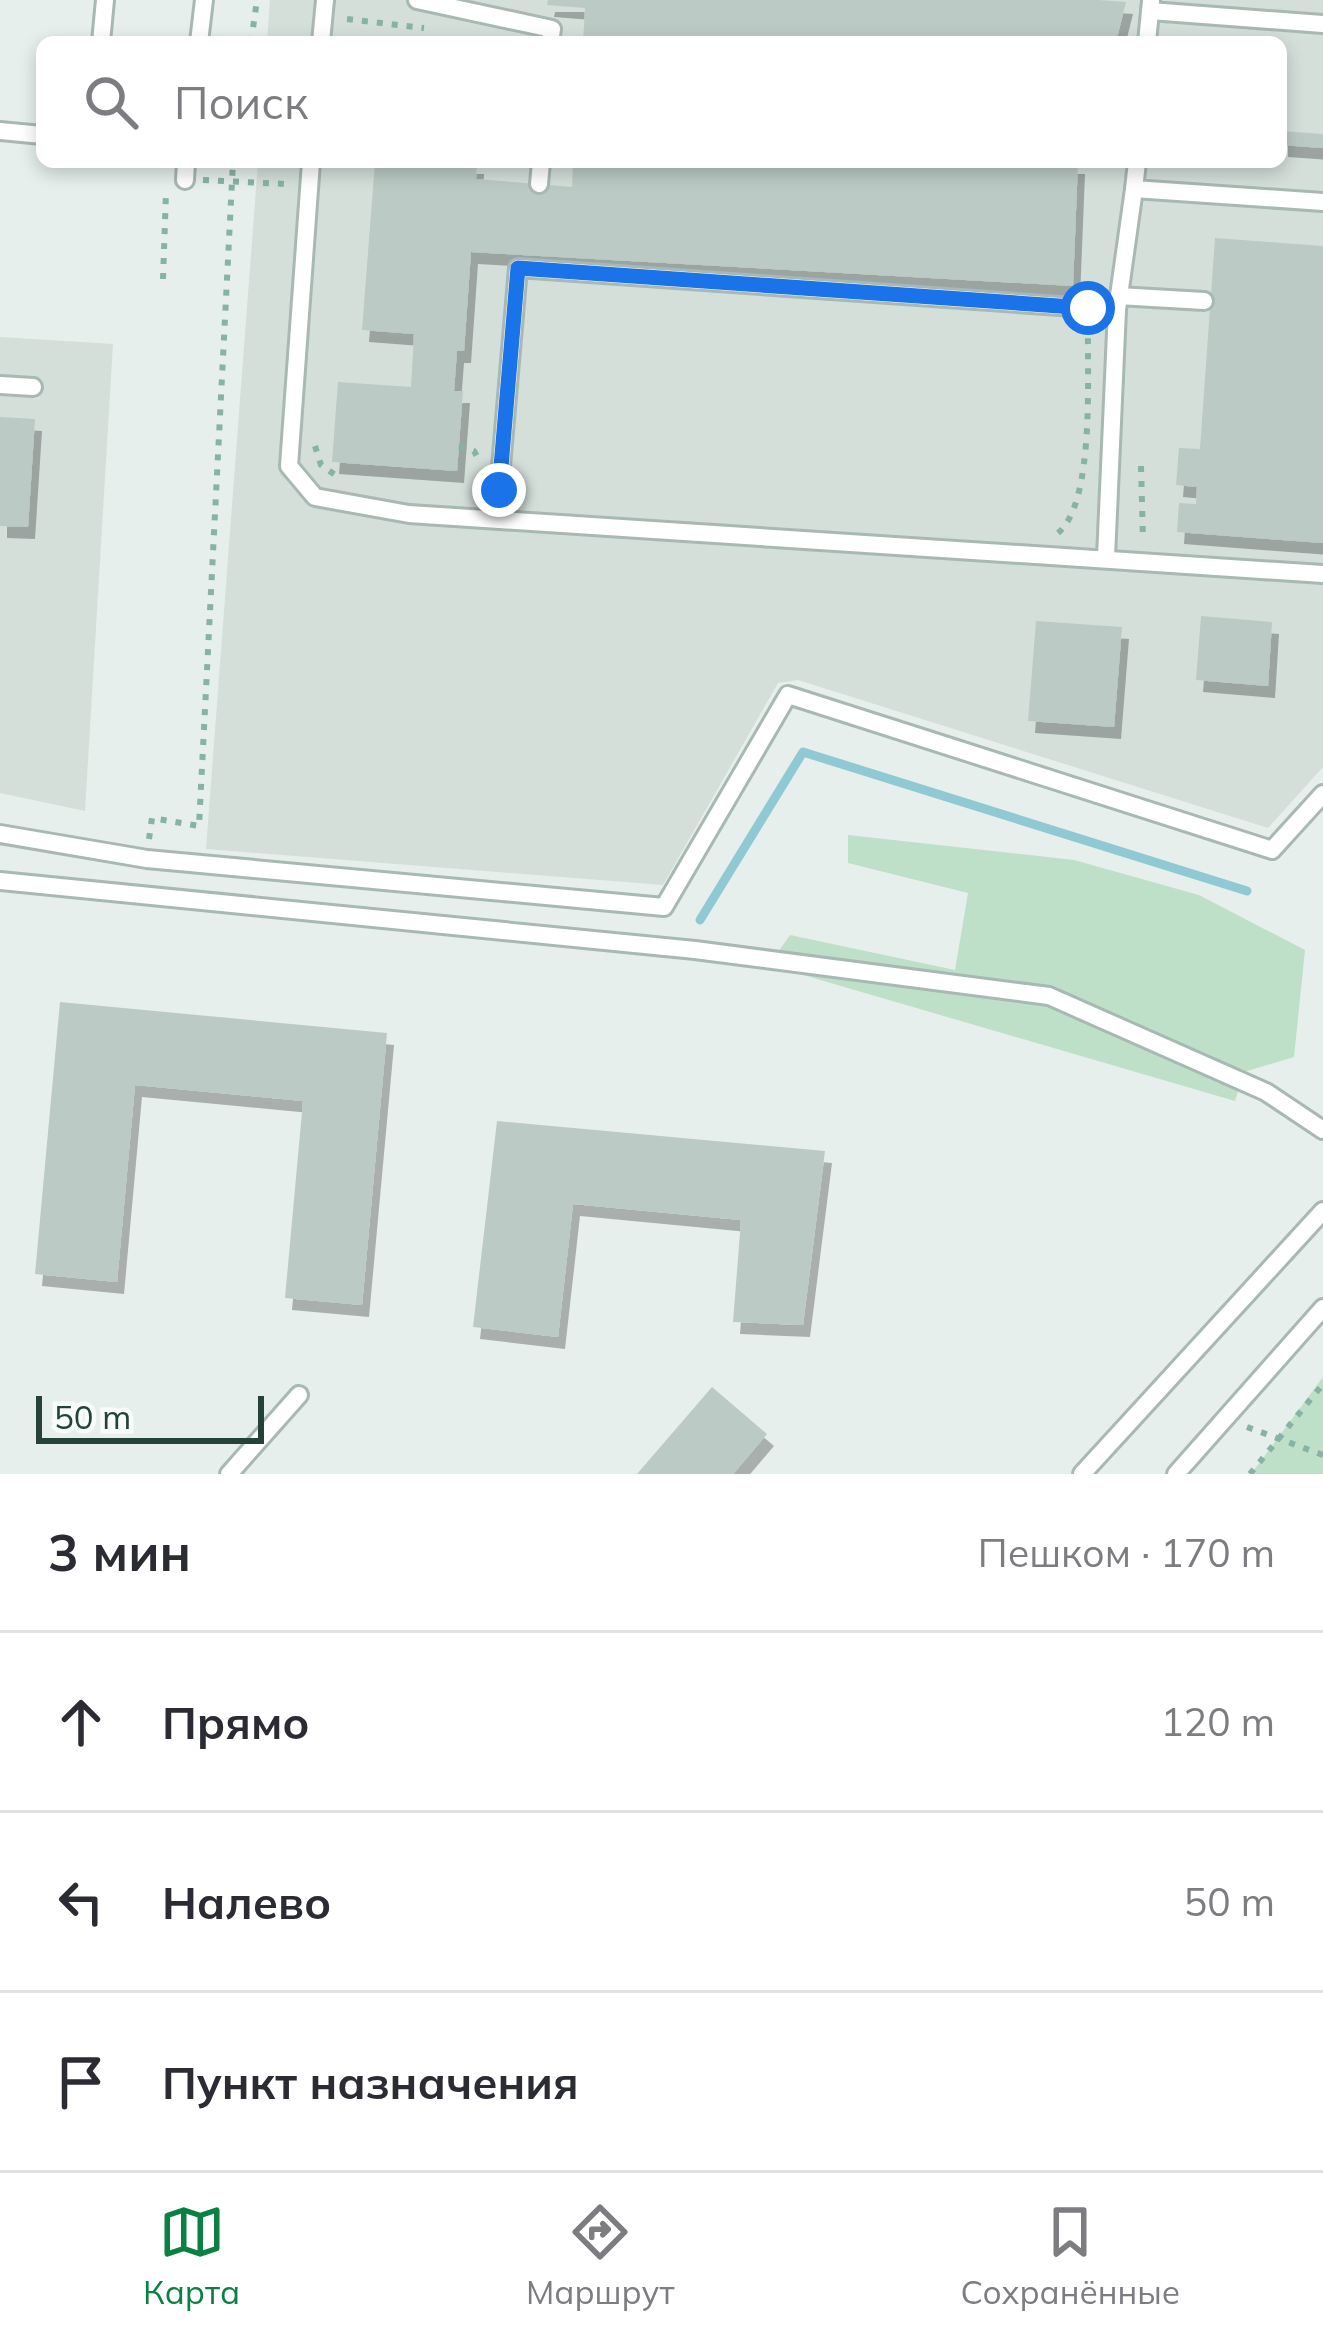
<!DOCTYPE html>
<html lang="ru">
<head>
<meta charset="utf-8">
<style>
  body { margin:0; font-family:Mulish,sans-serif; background:#f2f2f3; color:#2b2b33 }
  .scale { position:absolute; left:36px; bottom:30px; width:228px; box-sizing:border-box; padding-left:12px; border:6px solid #24423a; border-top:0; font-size:33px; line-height:42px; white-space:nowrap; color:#24423a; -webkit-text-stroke:9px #f7fbf9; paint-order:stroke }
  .stop { position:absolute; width:36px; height:36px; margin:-27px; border:9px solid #1a73e8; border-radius:50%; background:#fff }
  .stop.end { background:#1a73e8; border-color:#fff; box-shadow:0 3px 12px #0008 }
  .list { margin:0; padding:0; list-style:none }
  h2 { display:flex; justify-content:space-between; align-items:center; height:156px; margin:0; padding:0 48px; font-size:51px }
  h2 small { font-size:39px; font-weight:400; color:#7c7c81 }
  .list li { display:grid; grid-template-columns:78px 1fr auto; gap:36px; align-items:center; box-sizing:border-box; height:180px; padding:0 48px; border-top:3px solid #e1e1e2 }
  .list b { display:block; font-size:45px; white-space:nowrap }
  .list em { font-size:39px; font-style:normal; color:#7c7c81 }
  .icon { flex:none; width:66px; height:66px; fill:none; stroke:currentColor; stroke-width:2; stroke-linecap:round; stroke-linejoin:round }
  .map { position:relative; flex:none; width:1323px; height:1474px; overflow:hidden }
  .search { position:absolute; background:#fff; box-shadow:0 6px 18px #0003; left:36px; right:36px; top:36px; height:132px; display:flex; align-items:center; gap:30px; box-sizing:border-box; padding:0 42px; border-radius:18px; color:#7c7c81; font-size:45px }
  .sheet { height:696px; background:#fff }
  nav { display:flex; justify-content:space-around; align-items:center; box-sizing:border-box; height:168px; border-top:3px solid #e1e1e2; background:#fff; font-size:33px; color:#7c7c81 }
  nav a { display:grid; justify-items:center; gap:6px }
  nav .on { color:#0b8043 }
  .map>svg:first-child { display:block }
</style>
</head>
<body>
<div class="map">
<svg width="1323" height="1474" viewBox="0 0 1323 1474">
  <defs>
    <filter id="shadow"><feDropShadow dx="7" dy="12" stdDeviation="0" flood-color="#0004"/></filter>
  </defs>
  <rect width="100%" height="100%" fill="#e6efeb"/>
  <g fill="#d4dfda">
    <path d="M 270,0 L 1323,0 L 1323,767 L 1268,828 L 798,680 L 778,683 L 663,885 L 206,849 L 258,162 L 1281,162 L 1281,42 L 267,42 Z"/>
    <path d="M 0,337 L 113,344 L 85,811 L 0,793 Z"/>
  </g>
  <g fill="#bfe0c8">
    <path d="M 848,835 L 1074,860 L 1199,895 L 1305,950 L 1294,1057 L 1244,1072 L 1235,1101 L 769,965 L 790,935 L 955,970 L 968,893 L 848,863 Z"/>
    <path d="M 1323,1377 L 1323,1474 L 1251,1474 Z"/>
  </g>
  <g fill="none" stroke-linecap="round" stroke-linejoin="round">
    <path stroke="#8ec9d4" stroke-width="9" d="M 700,920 L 803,752 L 1247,891"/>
  </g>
  <g fill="#bbcac4" filter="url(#shadow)">
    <path d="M 548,0 L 1098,0 L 1126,2 L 1116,42 L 583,42 L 585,8 L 547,5 Z"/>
    <path d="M 1281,131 L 1323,134 L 1323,148 L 1281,145 Z"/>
    <path d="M 375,162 L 477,162 L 476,179 L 572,187 L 573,162 L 1078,162 L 1073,286 L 471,252 L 464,351 L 457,351 L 454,391 L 463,391 L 457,471 L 332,462 L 338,382 L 411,387 L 414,334 L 362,330 Z"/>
    <path d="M 1215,238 L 1323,246 L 1323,543 L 1177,532 L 1179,503 L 1196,504 L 1197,487 L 1176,485 L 1179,448 L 1200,449 Z"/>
    <path d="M 0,417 L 35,419 L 28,527 L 0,526 Z"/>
    <path d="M 1201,616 L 1272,622 L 1268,686 L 1196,680 Z"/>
    <path d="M 1036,621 L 1122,627 L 1114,727 L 1028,721 Z"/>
    <path d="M 60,1002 L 387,1033 L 362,1305 L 285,1298 L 303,1101 L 135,1085 L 117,1282 L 35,1274 Z"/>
    <path d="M 497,1121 L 825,1151 L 803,1325 L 733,1322 L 741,1220 L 573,1204 L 558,1337 L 473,1327 Z"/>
    <path d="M 712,1387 L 767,1434 L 733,1474 L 637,1474 Z"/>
  </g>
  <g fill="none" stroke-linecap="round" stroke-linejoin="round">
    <defs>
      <g id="service">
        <path d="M 417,0 L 552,29 L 550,42"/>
        <path d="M 1150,11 L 1323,24"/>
        <path d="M 101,42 L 105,0"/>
        <path d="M 199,42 L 204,0"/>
        <path d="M 321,42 L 325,0"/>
        <path d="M 1147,42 L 1151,1"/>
        <path d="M 0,131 L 42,135"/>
        <path d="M 311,162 L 289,466 L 315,497 L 409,514 L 1323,574"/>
        <path d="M 1137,162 L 1134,189 L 1323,202"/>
        <path d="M 185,180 L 186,162"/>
        <path d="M 539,184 L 541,162"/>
        <path d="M 1118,296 L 1204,301"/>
        <path d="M 0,385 L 33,387"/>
        <path d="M 503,519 L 499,490 L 518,268 L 1117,310"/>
        <path d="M 1106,557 L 1117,310 L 1134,189"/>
        <path d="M 0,834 L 147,859 L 664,907 L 788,695 L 1272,850 L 1323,794"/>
        <path d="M 0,881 L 695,950 L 1049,996 L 1266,1092 L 1323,1130"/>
        <path d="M 229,1474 L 299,1395"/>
        <path d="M 1082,1474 L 1323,1211"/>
        <path d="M 1176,1474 L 1323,1308"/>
      </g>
    </defs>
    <use href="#service" stroke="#a8b8b2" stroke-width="22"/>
    <g stroke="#86b3a5" stroke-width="6" stroke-dasharray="6 9" stroke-linecap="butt">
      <path d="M 347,19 L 424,28"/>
      <path d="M 251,42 L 257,0"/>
      <path d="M 203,180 L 286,184"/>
      <path d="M 163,279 L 166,193"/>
      <path d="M 315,446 L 321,465 L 338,477"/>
      <path d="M 459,446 L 474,451 L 479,460"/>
      <path d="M 1141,466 L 1143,540"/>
      <path d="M 1058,533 C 1095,502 1087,376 1088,326"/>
      <path d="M 149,839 L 152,818 L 199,826 L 233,162"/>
      <path d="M 1247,1427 L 1323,1455"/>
      <path d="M 1250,1474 L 1323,1384"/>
    </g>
    <use href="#service" stroke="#fff" stroke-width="16"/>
  </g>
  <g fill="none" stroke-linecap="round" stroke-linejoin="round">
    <path stroke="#1a73e8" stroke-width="15" d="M 499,490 L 518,268 L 1088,308"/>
  </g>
</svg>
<div class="scale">50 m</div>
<div class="stop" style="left:1088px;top:308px"></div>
<div class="stop end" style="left:499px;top:490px"></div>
<div class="search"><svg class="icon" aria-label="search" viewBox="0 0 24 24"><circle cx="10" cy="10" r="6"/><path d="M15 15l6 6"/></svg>Поиск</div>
</div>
<section class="sheet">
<h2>3 мин<small>Пешком · 170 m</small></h2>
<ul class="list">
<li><svg class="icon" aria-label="ahead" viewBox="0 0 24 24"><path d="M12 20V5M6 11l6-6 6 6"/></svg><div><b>Прямо</b></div><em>120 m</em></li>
<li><svg class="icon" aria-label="left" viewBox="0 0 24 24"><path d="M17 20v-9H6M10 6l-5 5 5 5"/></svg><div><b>Налево</b></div><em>50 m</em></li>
<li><svg class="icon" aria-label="arrive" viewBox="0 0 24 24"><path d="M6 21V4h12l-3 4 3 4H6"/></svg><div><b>Пункт назначения</b></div></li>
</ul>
</section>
<nav>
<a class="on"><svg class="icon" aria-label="map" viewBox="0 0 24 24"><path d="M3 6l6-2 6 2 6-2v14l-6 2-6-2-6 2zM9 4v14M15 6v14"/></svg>Карта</a>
<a><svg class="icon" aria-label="directions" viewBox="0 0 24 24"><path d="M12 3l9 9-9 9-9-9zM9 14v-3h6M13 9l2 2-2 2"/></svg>Маршрут</a>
<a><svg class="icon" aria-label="saved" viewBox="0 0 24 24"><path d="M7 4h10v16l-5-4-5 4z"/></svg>Сохранённые</a>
</nav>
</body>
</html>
